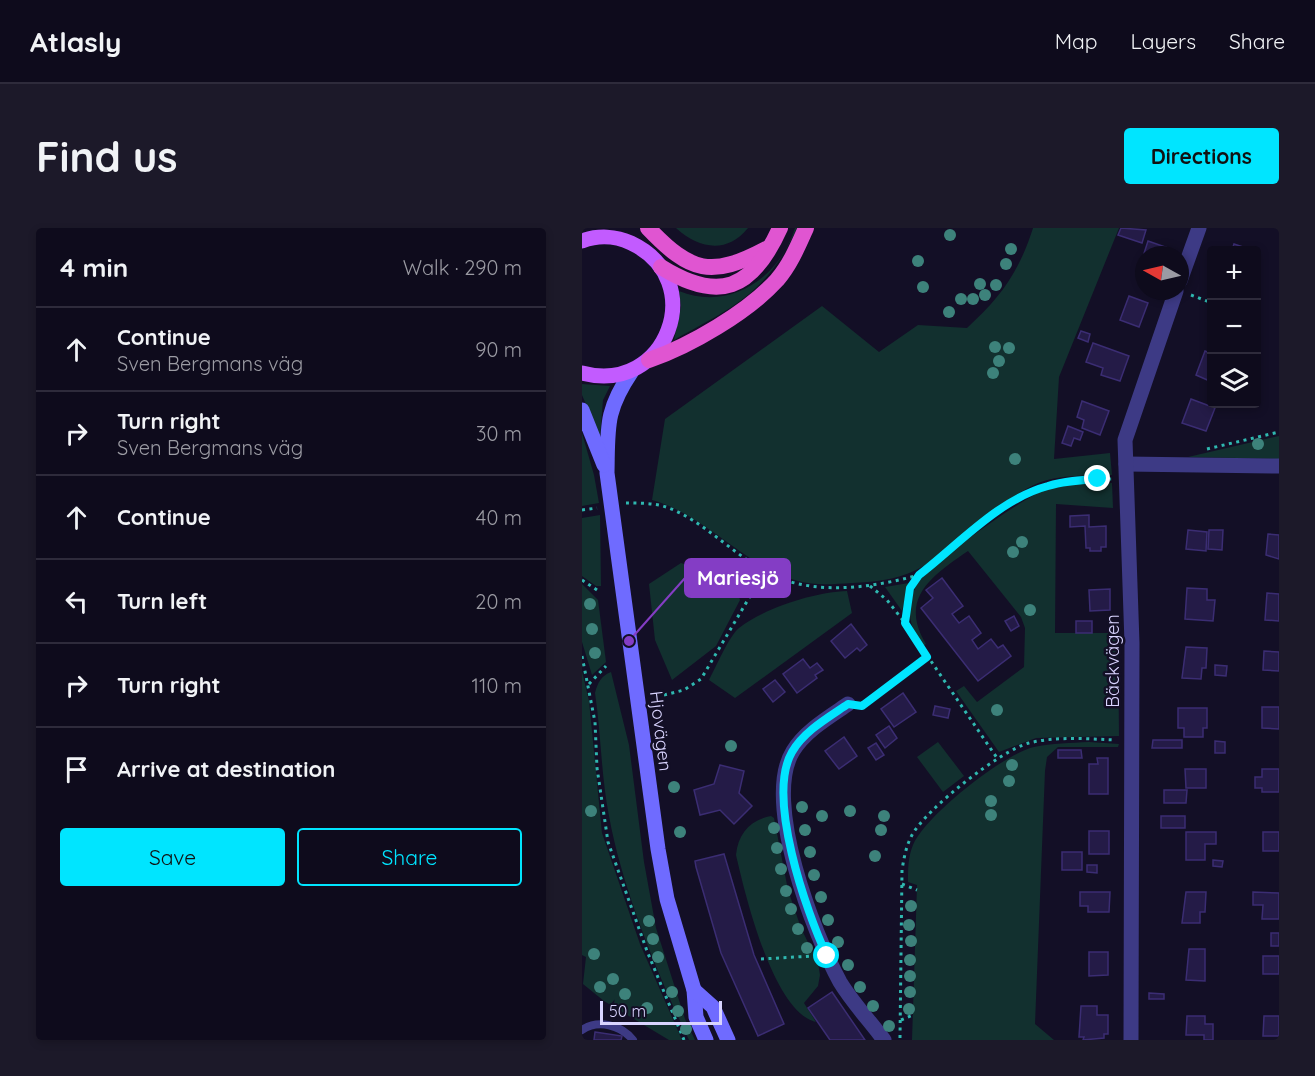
<!DOCTYPE html>
<html lang="en">
<head>
<meta charset="utf-8">
<style>
  body { margin:0; font-family:Quicksand,sans-serif; background:#1c1929; color:#f1f3f6 }
  .controls { position:absolute; right:18px; top:18px; display:grid; overflow:hidden; border-radius:6px; box-shadow:0 3px 9px #0003 }
  .controls button { width:54px; height:54px; display:grid; place-items:center; padding:0; border:0; border-bottom:2px solid #2e2b3b; background:#0e0b1c; color:#f1f3f6; font:30px sans-serif }
  .compass { position:absolute; left:553px; top:18px; width:54px; height:54px; border-radius:50%; background:#0e0b1c; box-shadow:0 3px 9px #0003; rotate:278deg }
  .scale { position:absolute; left:18px; bottom:15px; width:122px; box-sizing:border-box; padding-left:6px; border:3px solid #d9d4ff; border-top:0; font-size:16px; line-height:21px; white-space:nowrap; color:#d9d4ff; -webkit-text-stroke:4px #130f26; paint-order:stroke }
  .stop { position:absolute; width:18px; height:18px; margin:-14px; border:4px solid #00e5ff; border-radius:50%; background:#fff }
  .stop.end { background:#00e5ff; border-color:#fff; box-shadow:0 2px 6px #0008 }
  .list { margin:0; padding:0; list-style:none }
  h2 { display:flex; justify-content:space-between; align-items:center; height:78px; margin:0; padding:0 24px; font-size:26px }
  h2 small { font-size:20px; font-weight:400; color:#9b9ba3 }
  .list li { display:grid; grid-template-columns:39px 1fr auto; gap:18px; align-items:center; box-sizing:border-box; height:84px; padding:0 24px; border-top:2px solid #2e2b3b }
  .list b { display:block; font-size:22px; white-space:nowrap }
  .list p { margin:0; font-size:20px; white-space:nowrap; color:#9b9ba3 }
  .list em { font-size:20px; font-style:normal; color:#9b9ba3 }
  .actions { display:flex; gap:12px; padding:18px 24px }
  .actions a { flex:1; padding:14px 0; border:2px solid #00e5ff; border-radius:6px; text-align:center; font-size:21px; color:#00e5ff }
  .actions .main { background:#00e5ff; color:#111 }
  .icon { flex:none; width:33px; height:33px; fill:none; stroke:currentColor; stroke-width:2; stroke-linecap:round; stroke-linejoin:round }
  .map { position:relative; flex:none; width:697px; height:812px; overflow:hidden; border-radius:6px }
  header { display:flex; align-items:center; gap:36px; box-sizing:border-box; height:84px; padding:0 30px; background:#0e0b1c; border-bottom:2px solid #2e2b3b }
  header strong { font-size:28px }
  nav { display:flex; gap:33px; margin-inline-start:auto; font-size:21px }
  .intro { display:flex; align-items:center; justify-content:space-between; box-sizing:border-box; height:144px; padding:0 36px }
  h1 { margin:0; font-size:42px }
  .button { padding:15px 27px; border-radius:6px; background:#00e5ff; color:#111; font-size:21px; font-weight:700 }
  main { display:flex; gap:36px; padding:0 36px }
  aside { flex:1; background:#0e0b1c; border-radius:6px; box-shadow:0 3px 9px #0003 }
  .map>svg:first-child { display:block }
</style>
</head>
<body>
<header>
<strong>Atlasly</strong>
<nav><a>Map</a><a>Layers</a><a>Share</a></nav>
</header>
<div class="intro"><h1>Find us</h1><a class="button">Directions</a></div>
<main>
<aside>
<h2>4 min<small>Walk · 290 m</small></h2>
<ul class="list">
<li><svg class="icon" aria-label="ahead" viewBox="0 0 24 24"><path d="M12 20V5M6 11l6-6 6 6"/></svg><div><b>Continue</b><p>Sven Bergmans väg</p></div><em>90 m</em></li>
<li><svg class="icon" aria-label="right" viewBox="0 0 24 24"><path d="M7 20v-9h11M14 6l5 5-5 5"/></svg><div><b>Turn right</b><p>Sven Bergmans väg</p></div><em>30 m</em></li>
<li><svg class="icon" aria-label="ahead" viewBox="0 0 24 24"><path d="M12 20V5M6 11l6-6 6 6"/></svg><div><b>Continue</b></div><em>40 m</em></li>
<li><svg class="icon" aria-label="left" viewBox="0 0 24 24"><path d="M17 20v-9H6M10 6l-5 5 5 5"/></svg><div><b>Turn left</b></div><em>20 m</em></li>
<li><svg class="icon" aria-label="right" viewBox="0 0 24 24"><path d="M7 20v-9h11M14 6l5 5-5 5"/></svg><div><b>Turn right</b></div><em>110 m</em></li>
<li><svg class="icon" aria-label="arrive" viewBox="0 0 24 24"><path d="M6 21V4h12l-3 4 3 4H6"/></svg><div><b>Arrive at destination</b></div></li>
</ul>
<div class="actions"><a class="main">Save</a><a>Share</a></div>
</aside>
<div class="map">
<svg width="697" height="812" viewBox="0 0 697 812">
  <rect width="100%" height="100%" fill="#130f26"/>
  <g fill="#12302f">
    <path d="M 94,0 L 166,0 C 145,26 117,21 94,0 Z"/>
    <path d="M 213,0 L 215,0 C 184,66 153,78 92,112 L 99,79 L 97,63 C 148,84 198,49 213,0 Z"/>
    <path d="M 451,0 L 537,0 L 477,149 L 472,231 L 528,225 L 530,247 C 505,248 477,246 454,256 C 408,277 375,323 332,343 C 313,352 291,354 270,355 C 252,356 234,358 216,353 C 162,339 125,287 70,272 L 83,191 L 240,78 L 297,124 L 336,97 L 385,100 C 419,69 437,44 451,0 Z"/>
    <path d="M 0,156 L 28,158 L 21,172 L 18,209 L 0,167 Z"/>
    <path d="M 0,205 L 12,247 L 17,275 L 0,278 Z"/>
    <path d="M 697,208 L 697,231 L 606,229 Z"/>
    <path d="M 530,255 L 531,280 L 474,276 L 473,405 L 536,405 L 537,508 L 454,510 L 417,524 L 374,463 L 382,458 L 395,474 L 442,439 L 443,400 L 439,389 L 386,323 C 351,347 316,370 344,416 L 341,418 C 327,399 323,380 334,358 C 345,337 438,272 462,262 C 482,254 508,256 530,255 Z"/>
    <path d="M 18,287 L 19,358 L 14,358 L 0,348 L 0,290 Z"/>
    <path d="M 99,335 L 151,351 L 158,372 L 134,418 L 90,452 L 73,412 L 67,356 Z"/>
    <path d="M 327,355 L 320,383 L 303,359 Z"/>
    <path d="M 0,356 L 16,372 L 24,434 L 10,447 L 0,414 Z"/>
    <path d="M 265,363 L 270,385 L 153,470 L 127,452 C 134,439 147,408 157,400 C 182,380 233,364 265,363 Z"/>
    <path d="M 0,443 L 7,473 L 20,605 L 58,716 L 100,812 L 87,812 L 22,773 L 1,756 L 4,729 L 0,727 Z"/>
    <path d="M 29,444 L 47,517 L 62,634 L 74,700 L 103,791 L 113,812 L 107,812 C 75,745 40,660 27,588 C 19,547 19,505 13,465 C 16,454 19,448 29,444 Z"/>
    <path d="M 356,514 L 382,548 L 361,564 L 335,529 Z"/>
    <path d="M 507,514 L 537,516 L 536,519 L 476,519 L 465,529 L 463,543 L 453,796 L 472,812 L 330,812 L 335,657 L 326,654 C 326,641 326,629 331,617 C 343,588 421,526 452,519 C 470,515 489,515 507,514 Z"/>
    <path d="M 189,588 L 192,590 L 206,662 L 219,700 L 236,735 L 238,747 L 236,758 L 222,775 L 234,794 C 191,784 163,666 154,627 C 156,606 168,592 189,588 Z"/>
  </g>
  <g fill="#241b47" stroke="#3b2d73" stroke-width="1.5">
    <path d="M 539,0 L 564,2 L 560,15 L 536,7 Z"/>
    <path d="M 566,13 L 586,20 L 583,27 L 562,27 L 562,39 L 558,38 Z"/>
    <path d="M 652,16 L 670,22 L 650,22 Z"/>
    <path d="M 547,68 L 566,75 L 557,99 L 538,92 Z"/>
    <path d="M 499,103 L 508,106 L 506,114 L 496,110 Z"/>
    <path d="M 511,115 L 547,128 L 538,153 L 519,147 L 521,140 L 504,134 Z"/>
    <path d="M 623,123 L 630,126 L 630,154 L 614,147 Z"/>
    <path d="M 609,171 L 633,180 L 624,203 L 600,195 Z"/>
    <path d="M 500,173 L 527,183 L 518,207 L 500,200 L 502,192 L 495,189 Z"/>
    <path d="M 486,198 L 501,204 L 498,212 L 492,210 L 489,218 L 480,215 Z"/>
    <path d="M 507,287 L 507,299 L 524,298 L 524,319 L 519,319 L 519,323 L 508,323 L 508,320 L 504,320 L 503,298 L 488,299 L 488,288 Z"/>
    <path d="M 606,302 L 625,304 L 624,323 L 604,321 Z"/>
    <path d="M 627,302 L 641,302 L 640,322 L 626,321 Z"/>
    <path d="M 686,306 L 697,307 L 697,331 L 684,327 Z"/>
    <path d="M 360,350 L 381,378 L 370,386 L 377,395 L 387,388 L 399,405 L 390,412 L 396,421 L 409,411 L 416,420 L 421,417 L 429,428 L 396,453 L 339,380 L 351,370 L 344,362 Z"/>
    <path d="M 605,360 L 625,361 L 625,372 L 633,372 L 631,393 L 603,391 Z"/>
    <path d="M 528,361 L 528,382 L 508,383 L 507,362 Z"/>
    <path d="M 685,365 L 697,366 L 697,393 L 683,392 Z"/>
    <path d="M 432,388 L 437,398 L 429,403 L 423,393 Z"/>
    <rect x="494" y="393" width="16" height="12"/>
    <path d="M 269,396 L 285,417 L 278,423 L 275,420 L 263,430 L 249,413 Z"/>
    <path d="M 604,419 L 625,420 L 624,440 L 620,440 L 619,451 L 600,450 Z"/>
    <path d="M 682,423 L 697,424 L 697,443 L 681,442 Z"/>
    <path d="M 221,431 L 228,440 L 235,435 L 241,442 L 233,447 L 235,450 L 215,465 L 201,446 Z"/>
    <path d="M 633,437 L 645,438 L 644,448 L 633,447 Z"/>
    <path d="M 193,452 L 203,464 L 191,474 L 181,461 Z"/>
    <path d="M 321,465 L 334,484 L 312,499 L 299,481 Z"/>
    <path d="M 353,478 L 368,481 L 366,490 L 351,487 Z"/>
    <path d="M 680,479 L 697,479 L 697,501 L 680,500 Z"/>
    <path d="M 596,480 L 625,480 L 625,500 L 621,500 L 621,509 L 602,509 L 602,500 L 596,500 Z"/>
    <path d="M 307,498 L 315,510 L 303,520 L 294,507 Z"/>
    <path d="M 262,509 L 275,528 L 257,541 L 243,523 Z"/>
    <path d="M 571,512 L 600,512 L 600,520 L 570,520 Z"/>
    <path d="M 633,513 L 643,514 L 643,525 L 633,525 Z"/>
    <path d="M 294,515 L 302,527 L 294,532 L 286,520 Z"/>
    <path d="M 476,522 L 499,522 L 500,530 L 476,530 Z"/>
    <path d="M 515,530 L 526,530 L 526,566 L 507,566 L 507,536 L 516,536 Z"/>
    <path d="M 138,537 L 162,543 L 157,565 L 170,578 L 152,596 L 138,582 L 118,587 L 112,562 L 132,556 Z"/>
    <path d="M 603,541 L 624,541 L 624,560 L 604,560 Z"/>
    <path d="M 680,541 L 697,541 L 697,564 L 680,564 L 680,560 L 673,560 L 673,549 L 680,549 Z"/>
    <path d="M 582,562 L 605,562 L 604,575 L 582,575 Z"/>
    <rect x="579" y="588" width="24" height="12"/>
    <rect x="507" y="603" width="20" height="23"/>
    <path d="M 604,604 L 634,604 L 634,616 L 623,616 L 623,632 L 604,632 Z"/>
    <rect x="681" y="604" width="16" height="19"/>
    <rect x="480" y="624" width="20" height="18"/>
    <path d="M 142,626 L 172,727 L 202,796 L 176,808 L 139,725 L 114,639 L 113,633 Z"/>
    <path d="M 631,632 L 641,633 L 640,639 L 631,638 Z"/>
    <path d="M 505,637 L 515,637 L 515,645 L 505,644 Z"/>
    <path d="M 498,664 L 528,664 L 527,684 L 506,684 L 506,678 L 498,678 Z"/>
    <path d="M 604,664 L 624,664 L 623,684 L 618,684 L 618,695 L 600,695 Z"/>
    <path d="M 671,664 L 697,665 L 697,691 L 680,691 L 681,677 L 671,677 Z"/>
    <rect x="689" y="705" width="8" height="13"/>
    <path d="M 607,721 L 623,721 L 623,753 L 604,752 Z"/>
    <path d="M 507,724 L 526,724 L 526,747 L 507,748 Z"/>
    <rect x="681" y="728" width="16" height="18"/>
    <path d="M 250,764 L 283,812 L 248,812 L 226,780 Z"/>
    <path d="M 567,765 L 582,766 L 582,771 L 567,771 Z"/>
    <path d="M 499,778 L 515,778 L 515,787 L 526,787 L 526,806 L 522,806 L 522,810 L 501,812 L 502,809 L 497,809 Z"/>
    <path d="M 605,788 L 623,788 L 623,796 L 631,796 L 631,812 L 622,812 L 622,807 L 604,807 Z"/>
    <path d="M 682,788 L 697,788 L 697,808 L 681,808 Z"/>
    <path d="M 13,804 L 40,808 L 39,812 L 12,812 Z"/>
  </g>
  <g fill="none" stroke-linecap="round" stroke-linejoin="round">
    <g stroke="#2fb8b0" stroke-width="3" stroke-dasharray="3 4.5" stroke-linecap="butt">
      <path d="M 609,67 L 630,75"/>
      <path d="M 625,221 L 697,204"/>
      <path d="M 44,275 C 56,275 69,275 81,278 C 121,290 157,334 197,350 C 241,367 293,359 337,347"/>
      <path d="M 0,282 L 15,280"/>
      <path d="M 0,352 L 15,362"/>
      <path d="M 288,358 L 305,372 L 323,395 L 415,530"/>
      <path d="M 323,395 L 328,360 L 337,347 C 375,318 420,270 466,257 C 487,252 510,251 531,251"/>
      <path d="M 0,428 L 13,494 L 15,540 L 26,614 L 65,723 L 102,812"/>
      <path d="M 7,456 L 24,438"/>
      <path d="M 82,467 L 102,462 L 119,451 L 183,343"/>
      <path d="M 280,478 L 345,429"/>
      <path d="M 320,656 L 335,662"/>
      <path d="M 179,731 L 231,728"/>
      <path d="M 319,792 L 331,787"/>
      <path d="M 318,810 L 320,642 C 322,630 324,618 330,607 C 344,581 419,522 447,515 C 475,508 506,511 534,512"/>
    </g>
    <path stroke="#3d3a85" stroke-width="8" d="M 0,802 C 16,791 39,797 51,812"/>
    <g stroke="#3d3a85" stroke-width="15">
      <path d="M 598,53 L 617,0"/>
      <path d="M 544,236 L 697,238"/>
      <path d="M 266,476 C 247,489 223,503 211,523 C 180,573 232,706 258,754 C 270,774 288,793 302,812"/>
      <path d="M 549,812 L 550,415 L 543,212 L 594,63"/>
    </g>
    <g stroke="#6f6bff" stroke-width="15">
      <path d="M 50,143 C 23,183 26,198 25,245 L 76,621 L 85,671 L 112,762 L 114,789 L 124,812"/>
      <path d="M 0,182 L 22,237"/>
      <path d="M 112,762 L 131,779 L 146,812"/>
    </g>
    <path stroke="#c25bff" stroke-width="15" d="M 0,13 C 16,7 34,8 49,15 C 128,52 85,168 0,145"/>
    <g stroke="#e055d1" stroke-width="16">
      <path d="M 66,0 C 109,45 129,50 184,21"/>
      <path d="M 79,39 C 137,75 170,62 198,0"/>
      <path d="M 67,132 C 108,118 166,84 195,52 C 208,37 216,18 224,0"/>
    </g>
  </g>
  <g fill="#3d827b">
    <circle cx="368" cy="7" r="6"/>
    <circle cx="429" cy="21" r="6"/>
    <circle cx="336" cy="33" r="6"/>
    <circle cx="424" cy="36" r="6"/>
    <circle cx="398" cy="56" r="6"/>
    <circle cx="414" cy="57" r="6"/>
    <circle cx="341" cy="59" r="6"/>
    <circle cx="403" cy="67" r="6"/>
    <circle cx="379" cy="71" r="6"/>
    <circle cx="391" cy="71" r="6"/>
    <circle cx="367" cy="84" r="6"/>
    <circle cx="413" cy="119" r="6"/>
    <circle cx="427" cy="120" r="6"/>
    <circle cx="417" cy="133" r="6"/>
    <circle cx="411" cy="145" r="6"/>
    <circle cx="676" cy="216" r="6"/>
    <circle cx="433" cy="231" r="6"/>
    <circle cx="440" cy="314" r="6"/>
    <circle cx="431" cy="324" r="6"/>
    <circle cx="8" cy="376" r="6"/>
    <circle cx="448" cy="382" r="6"/>
    <circle cx="10" cy="401" r="6"/>
    <circle cx="13" cy="425" r="6"/>
    <circle cx="415" cy="482" r="6"/>
    <circle cx="149" cy="518" r="6"/>
    <circle cx="430" cy="537" r="6"/>
    <circle cx="427" cy="553" r="6"/>
    <circle cx="92" cy="559" r="6"/>
    <circle cx="409" cy="573" r="6"/>
    <circle cx="220" cy="579" r="6"/>
    <circle cx="9" cy="583" r="6"/>
    <circle cx="268" cy="583" r="6"/>
    <circle cx="409" cy="587" r="6"/>
    <circle cx="240" cy="588" r="6"/>
    <circle cx="302" cy="588" r="6"/>
    <circle cx="192" cy="600" r="6"/>
    <circle cx="223" cy="602" r="6"/>
    <circle cx="299" cy="602" r="6"/>
    <circle cx="98" cy="604" r="6"/>
    <circle cx="195" cy="620" r="6"/>
    <circle cx="228" cy="624" r="6"/>
    <circle cx="293" cy="628" r="6"/>
    <circle cx="199" cy="641" r="6"/>
    <circle cx="232" cy="647" r="6"/>
    <circle cx="204" cy="663" r="6"/>
    <circle cx="239" cy="669" r="6"/>
    <circle cx="329" cy="678" r="6"/>
    <circle cx="209" cy="681" r="6"/>
    <circle cx="246" cy="692" r="6"/>
    <circle cx="67" cy="693" r="6"/>
    <circle cx="327" cy="697" r="6"/>
    <circle cx="216" cy="701" r="6"/>
    <circle cx="71" cy="711" r="6"/>
    <circle cx="329" cy="713" r="6"/>
    <circle cx="256" cy="714" r="6"/>
    <circle cx="225" cy="720" r="6"/>
    <circle cx="12" cy="726" r="6"/>
    <circle cx="76" cy="729" r="6"/>
    <circle cx="328" cy="732" r="6"/>
    <circle cx="266" cy="737" r="6"/>
    <circle cx="328" cy="748" r="6"/>
    <circle cx="31" cy="751" r="6"/>
    <circle cx="18" cy="759" r="6"/>
    <circle cx="278" cy="759" r="6"/>
    <circle cx="90" cy="764" r="6"/>
    <circle cx="328" cy="764" r="6"/>
    <circle cx="43" cy="766" r="6"/>
    <circle cx="291" cy="778" r="6"/>
    <circle cx="65" cy="780" r="6"/>
    <circle cx="327" cy="781" r="6"/>
    <circle cx="96" cy="783" r="6"/>
    <circle cx="307" cy="798" r="6"/>
    <circle cx="104" cy="801" r="6"/>
  </g>
  <g fill="none" stroke-linecap="round" stroke-linejoin="round">
    <path stroke="#00e5ff" stroke-width="8" d="M 245,728 C 224,683 184,569 210,524 C 222,503 247,489 266,476 L 280,478 L 345,429 L 323,395 L 328,360 L 337,347 C 376,317 417,271 466,258 C 482,253 499,252 516,251"/>
  </g>
  <g text-anchor="middle" dominant-baseline="central" stroke-width="5" stroke-linejoin="round" paint-order="stroke">
    <g font-size="18" fill="#d9d4ff" stroke="#130f26">
      <text transform="translate(530 433) rotate(-90)">Bäckvägen</text>
      <text transform="translate(79 503) rotate(83)">Hjovägen</text>
    </g>
  </g>
  <path fill="none" stroke="#843dc5" stroke-width="2" d="M47 413L103 350"/>
  <circle fill="#843dc5" stroke="#130f26" stroke-width="2" cx="47" cy="413" r="6"/>
  <rect fill="#843dc5" stroke="#843dc5" stroke-width="2" x="103" y="331" width="105" height="38" rx="6"/>
  <g font-size="20" text-anchor="middle" font-weight="bold" fill="#fff">
    <text x="156" y="357">Mariesjö</text>
  </g>
</svg>
<div class="controls">
<button>+</button>
<button>−</button>
<button><svg class="icon" aria-label="layers" viewBox="0 0 24 24"><path d="M12 4l9 5-9 5-9-5zM3 14l9 5 9-5"/></svg></button>
</div>
<svg class="compass" viewBox="-18 -18 36 36"><path d="M0-13l5 13h-10z" fill="#e53935"/><path d="M0 13l5-13h-10z" fill="#9b9ba3"/></svg>
<div class="scale">50 m</div>
<div class="stop" style="left:245px;top:728px"></div>
<div class="stop end" style="left:516px;top:251px"></div>
</div>
</main>
</body>
</html>
